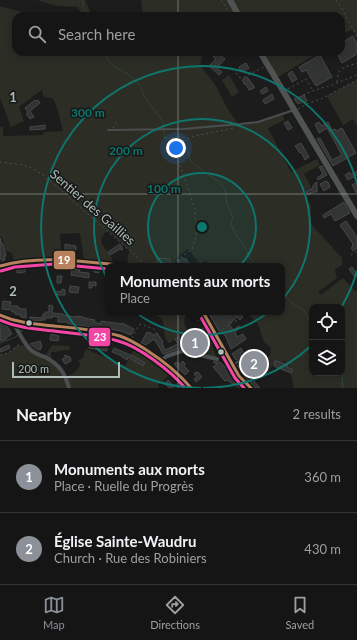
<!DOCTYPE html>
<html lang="en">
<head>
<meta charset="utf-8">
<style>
  body { margin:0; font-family:Lato,sans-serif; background:#222; color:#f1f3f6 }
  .controls { position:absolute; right:12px; bottom:12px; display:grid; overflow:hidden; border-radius:8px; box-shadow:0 2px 10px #0003 }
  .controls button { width:36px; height:36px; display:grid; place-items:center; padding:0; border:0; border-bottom:1px solid #343434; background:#151515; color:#f1f3f6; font:20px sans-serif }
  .scale { position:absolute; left:12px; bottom:10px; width:108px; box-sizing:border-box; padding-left:4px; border:2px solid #adbcb7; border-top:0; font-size:11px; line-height:14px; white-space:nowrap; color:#adbcb7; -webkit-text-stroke:3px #161818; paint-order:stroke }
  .you { position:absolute; left:176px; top:148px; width:14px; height:14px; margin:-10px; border:3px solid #fff; border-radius:50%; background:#1a73e8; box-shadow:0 0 0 6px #1a73e833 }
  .badge { display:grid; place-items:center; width:26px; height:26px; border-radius:50%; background:#8c9099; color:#fff; font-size:13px; font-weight:700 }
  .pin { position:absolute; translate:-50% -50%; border:2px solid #fff; box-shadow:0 1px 4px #0006 }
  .popup { position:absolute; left:105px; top:263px; width:180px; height:52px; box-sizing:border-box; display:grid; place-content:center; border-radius:8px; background:#151515; filter:drop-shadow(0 1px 3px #0005); font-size:13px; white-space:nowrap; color:#9d9fa0 }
  .popup b { font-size:15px; color:#f1f3f6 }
  .popup::after { content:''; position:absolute; left:50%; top:100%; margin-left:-8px; border:8px solid transparent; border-top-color:#151515 }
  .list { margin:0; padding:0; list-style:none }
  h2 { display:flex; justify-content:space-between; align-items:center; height:52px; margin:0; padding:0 16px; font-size:17px }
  h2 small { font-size:13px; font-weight:400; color:#9d9fa0 }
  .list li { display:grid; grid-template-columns:26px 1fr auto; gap:12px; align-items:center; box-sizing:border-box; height:72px; padding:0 16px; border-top:1px solid #343434 }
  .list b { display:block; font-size:15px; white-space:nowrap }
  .list p { margin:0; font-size:13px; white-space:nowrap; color:#9d9fa0 }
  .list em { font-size:13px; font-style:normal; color:#9d9fa0 }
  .icon { flex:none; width:22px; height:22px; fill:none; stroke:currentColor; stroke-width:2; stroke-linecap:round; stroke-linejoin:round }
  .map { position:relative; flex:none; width:357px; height:388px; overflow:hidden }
  .search { position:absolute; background:#151515; box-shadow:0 2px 10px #0003; left:12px; right:12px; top:12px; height:44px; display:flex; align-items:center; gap:10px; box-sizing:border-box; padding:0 14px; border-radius:12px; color:#9d9fa0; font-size:15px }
  .sheet { height:196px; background:#151515 }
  nav { display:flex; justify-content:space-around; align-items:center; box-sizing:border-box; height:56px; border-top:1px solid #343434; background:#151515; font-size:11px; color:#9d9fa0 }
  nav a { display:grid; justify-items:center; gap:2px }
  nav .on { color:#8c9099 }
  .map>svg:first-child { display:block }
</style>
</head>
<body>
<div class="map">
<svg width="357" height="388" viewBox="0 0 357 388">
  <rect width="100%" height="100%" fill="#1c1c1c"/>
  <g fill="#2c2d25" fill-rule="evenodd">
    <path d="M 37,0 L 85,0 L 92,16 L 82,16 L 78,7 L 56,6 Z"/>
    <path d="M 141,0 L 336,0 L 337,1 L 338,0 L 357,0 L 357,37 L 353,30 L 341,33 L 341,16 L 143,16 Z"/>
    <path d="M 0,6 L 36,16 L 16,16 L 16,52 L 109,52 L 111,56 L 117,52 L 211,52 L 202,57 L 200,65 L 216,86 L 227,108 L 238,124 L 258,122 L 283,114 L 284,120 L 268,128 L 291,172 L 317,159 L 320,165 L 304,174 L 311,187 L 303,192 L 311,206 L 310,217 L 312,225 L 342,258 L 342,265 L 335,269 L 337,278 L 318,292 L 321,295 L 343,278 L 355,291 L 357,290 L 357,388 L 294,388 L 289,366 L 285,361 L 276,362 L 271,368 L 267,374 L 265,375 L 262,374 L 257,369 L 258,367 L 259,367 L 261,365 L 258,364 L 258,362 L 248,360 L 248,363 L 245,363 L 247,359 L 261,355 L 266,358 L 270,356 L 271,348 L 264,342 L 258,324 L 246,312 L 282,312 L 282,266 L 209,266 L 206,260 L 200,264 L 193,255 L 188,249 L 177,257 L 174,265 L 171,266 L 116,266 L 127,266 L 128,255 L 130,251 L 108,231 L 105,232 L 101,239 L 102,244 L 112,258 L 111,264 L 84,261 L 80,233 L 60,234 L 62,259 L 14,262 L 12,253 L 6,251 L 2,237 L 0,237 L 0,127 L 3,127 L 3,136 L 43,135 L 44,132 L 63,131 C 61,125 57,103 53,99 C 51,97 47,98 44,97 L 42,92 L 43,89 L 19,107 L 24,121 L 11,127 L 0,98 ZM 312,307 L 342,307 L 342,373 L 312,373 Z"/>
    <path d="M 260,52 L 320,52 L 276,78 Z"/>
    <path d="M 229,75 L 239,92 L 232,97 L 222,80 Z"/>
    <path d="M 357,80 L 357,126 L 353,119 L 343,125 L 327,96 Z"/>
    <path d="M 151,312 L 187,312 C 181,324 186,325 190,335 L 187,339 L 180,337 L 169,343 C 163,339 165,331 163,324 C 163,322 162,320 161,318 Z"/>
    <path d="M 208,333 L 216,357 L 190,350 L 191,343 Z"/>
    <path d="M 18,345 L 27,346 L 29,348 L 45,356 L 52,345 L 69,346 L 70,350 L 58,351 L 56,352 L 51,352 L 51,360 L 66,378 C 71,372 80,373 80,363 L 78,361 L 83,358 L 86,349 C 100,355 112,361 125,366 L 135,347 L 173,372 L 158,385 L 158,386 L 160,388 L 0,388 L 0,355 L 8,353 Z"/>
  </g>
  <path fill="#314239" d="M 24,328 L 53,329 L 121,339 L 130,343 L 172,369 L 190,388 L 188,388 C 175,371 157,361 139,350 C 133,346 127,342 120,340 C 104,336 87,335 71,333 C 56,331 40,328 25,329 L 19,334 L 18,333 Z"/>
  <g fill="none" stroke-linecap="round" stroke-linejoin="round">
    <g stroke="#314239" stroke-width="1">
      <path d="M 81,0 L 83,1 L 83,7 L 87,12 L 87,16"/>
      <path d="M 103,52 L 112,65 L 128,74 L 136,81 L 141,88 L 144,96 L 163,122 L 165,139 L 180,136 L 182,137 L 187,148 L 191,162 L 219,182 L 225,190 L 227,204 L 233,217 L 231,224 L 235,233 L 246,249 L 248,256 L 257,266"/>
      <path d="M 282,289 L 284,291 L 286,297 L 296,306 L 304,310 L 305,312 L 309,321 L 312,325"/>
      <path d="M 0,343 L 16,337 L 17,335"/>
      <path d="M 342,363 L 342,364"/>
      <path d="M 342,373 L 343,388"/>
    </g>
  </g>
  <g fill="#323434" stroke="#444847">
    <path d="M 353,36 L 357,44 L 357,54 L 342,63 L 336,52 L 341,52 L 341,43 Z"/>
    <path d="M 218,53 L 225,59 L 217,68 L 222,72 L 219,75 L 209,66 L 216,59 L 213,57 Z"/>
    <path d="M 320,55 L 332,77 L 316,86 L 306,70 L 302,72 L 299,67 Z"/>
    <path d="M 246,63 L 249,68 L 241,72 L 239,67 Z"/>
    <path d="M 292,71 L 297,79 L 292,82 L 288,74 Z"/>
    <path d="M 247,77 L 254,86 L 254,88 L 249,90 L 246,84 L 245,85 L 242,80 Z"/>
    <path d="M 266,87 L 268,91 L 262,94 L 260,91 Z"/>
    <path d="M 272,94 L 274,99 L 265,104 L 263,100 Z"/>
    <path d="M 304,95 L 307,101 L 305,103 L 304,101 L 298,104 L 295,100 Z"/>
    <path d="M 35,100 L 36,101 L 38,100 L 40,103 L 30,111 L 34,117 L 30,119 L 26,114 L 28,112 L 25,108 Z"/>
    <path d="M 288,121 L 292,128 L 288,130 L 284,123 Z"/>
    <path d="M 319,122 L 322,126 L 328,122 L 332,130 L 335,129 L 336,131 L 342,128 L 356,153 L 333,166 L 317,139 L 320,138 L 332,160 L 342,155 L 327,128 L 319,133 L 315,124 Z"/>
    <path d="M 45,125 L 45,129 L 30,130 L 30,127 Z"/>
    <path d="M 301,143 L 309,157 L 305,160 L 301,152 L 300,153 L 295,146 Z"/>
    <path d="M 322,166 L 327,175 L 318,180 L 317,178 L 323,174 L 319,167 Z"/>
    <path d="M 357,171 L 357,175 L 348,180 L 345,175 L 350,172 L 351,175 Z"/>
    <path d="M 326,181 L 327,182 L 328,182 L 330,187 L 324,191 L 320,184 Z"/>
    <path d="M 317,182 L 317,192 L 313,192 L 308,195 L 306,191 L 313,188 L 312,187 L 314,185 L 314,184 Z"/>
    <path d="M 357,182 L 357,194 L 352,185 Z"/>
    <path d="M 344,202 L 350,213 L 335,221 L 331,214 L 324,218 L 323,215 Z"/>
    <path d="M 346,221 L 357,237 L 357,248 L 353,251 L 351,248 L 353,246 L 352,245 L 353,244 L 340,225 Z"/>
    <path d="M 0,238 L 2,244 L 3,244 L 6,256 L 4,257 L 5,260 L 2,261 L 0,258 Z"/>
    <path d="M 65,244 L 76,246 L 76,250 L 65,249 Z"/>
    <path d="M 120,244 L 123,249 L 121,250 L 120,249 L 110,255 L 108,252 Z"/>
    <path d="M 157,258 L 170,259 L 170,265 L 157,265 Z"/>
    <path d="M 183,258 L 185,259 L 186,259 L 191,266 L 180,266 L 178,261 Z"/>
    <rect x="35" y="264" width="10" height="3"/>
    <path d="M 94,266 L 100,267 L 99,273 L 94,272 Z"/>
    <path d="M 25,267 L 25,272 L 17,273 L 17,268 Z"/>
    <path d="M 352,267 L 357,274 L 357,276 L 355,277 L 349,269 Z"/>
    <path d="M 72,269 L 80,270 L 79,272 L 89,273 L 89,278 L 71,275 Z"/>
    <path d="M 57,276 L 62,276 L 61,283 L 57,283 Z"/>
    <path d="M 89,282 L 96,282 L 96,286 L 92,285 L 92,288 L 89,288 Z"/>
    <path d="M 70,286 L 79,287 L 78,293 L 69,292 Z"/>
    <path d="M 62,289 L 65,290 L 65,295 L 57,295 L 57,291 L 62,292 Z"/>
    <path d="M 3,301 L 11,302 L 10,306 L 18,306 L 18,308 L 20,308 L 20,309 L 26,309 L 26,318 L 21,317 L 21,315 L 15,314 L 15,312 L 12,312 L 12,310 L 2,309 Z"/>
    <path d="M 49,305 L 53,306 L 52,313 L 63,314 L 63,315 L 75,317 L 79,316 L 83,317 L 84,318 L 95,320 L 94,322 L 101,324 L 101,321 L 122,324 L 122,323 L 134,329 L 131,335 L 121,331 L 98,327 L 97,328 L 68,324 L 68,322 L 58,322 L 58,317 L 52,316 L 52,318 L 45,318 L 45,320 L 41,320 L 41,321 L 30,320 L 30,317 L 41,318 L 41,317 L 43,317 L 43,314 L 45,315 L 45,312 L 49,312 Z"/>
    <path d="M 189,312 L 198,312 L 201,319 L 200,320 L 196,321 L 196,320 L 194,320 Z"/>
    <path d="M 208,312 L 226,312 L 227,315 L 229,314 L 230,315 L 240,312 L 243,317 L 240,320 L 237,317 L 229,324 L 233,330 L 239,326 L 240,328 L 235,332 L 237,337 L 243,334 L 246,339 L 231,349 L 226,337 L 221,330 L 219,331 Z"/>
    <path d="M 0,319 L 4,321 L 12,334 L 6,338 L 6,339 L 1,341 L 0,338 Z"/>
    <path d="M 207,326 L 209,329 L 190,340 L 186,338 Z"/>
    <path d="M 147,332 L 149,333 L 149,332 L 154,335 L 157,333 L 163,342 L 162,343 L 165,350 L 178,344 L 175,339 L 179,337 L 183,347 L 163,354 L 158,345 L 154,339 L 146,345 L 141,343 Z"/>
    <path d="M 51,334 L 59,336 L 58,341 L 50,340 Z"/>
    <path d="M 40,341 L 42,347 L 40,348 L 41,349 L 38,350 L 30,344 Z"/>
    <path d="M 90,343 L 107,345 L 107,351 L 89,348 Z"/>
    <path d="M 9,345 L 10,348 L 1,352 L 0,349 Z"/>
    <path d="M 114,348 L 133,356 L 145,363 L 143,366 L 128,357 L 127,360 L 122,357 L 122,356 L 112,352 Z"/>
    <path d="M 241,348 L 243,352 L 240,353 L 243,358 L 240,360 L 236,360 L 232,354 Z"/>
    <path d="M 64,355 L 70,357 L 71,361 L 65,364 L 62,359 L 66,357 Z"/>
    <path d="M 248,360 L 258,361 L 260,365 L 260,366 L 256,369 L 247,368 L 247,366 L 250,366 L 250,362 L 248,361 Z"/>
    <path d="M 183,361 L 185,364 L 184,366 L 189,371 L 185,375 L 174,364 L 176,362 L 180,364 Z"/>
    <path d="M 275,361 L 277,361 L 288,365 L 287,367 L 293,370 L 291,373 L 274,366 Z"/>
    <path d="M 213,362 L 219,362 L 221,363 L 227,369 L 229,370 L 246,388 L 239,388 L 235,383 L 233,384 L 227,380 L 225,381 L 213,367 L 217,364 Z"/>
    <path d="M 237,365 L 239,365 L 239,367 L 250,378 L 259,371 L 261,375 L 253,380 L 260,388 L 255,388 L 242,373 Z"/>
    <path d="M 196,372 L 197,373 L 198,372 L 202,377 L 196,382 L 194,379 L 197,377 L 194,374 Z"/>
    <path d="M 168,380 L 174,386 L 172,388 L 169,388 L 165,383 Z"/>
  </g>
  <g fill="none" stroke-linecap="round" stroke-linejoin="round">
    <g stroke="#4c504e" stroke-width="1" stroke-dasharray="2 3" stroke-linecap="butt">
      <path d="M 221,0 L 230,13 L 233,14"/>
      <path d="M 336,0 L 341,7 L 357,37"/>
      <path d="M 85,16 L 88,14"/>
      <path d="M 180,16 L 185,16"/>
      <path d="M 236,73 L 239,77 L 242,78 L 264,67"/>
      <path d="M 337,82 C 338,79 337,75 339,72 C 341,67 352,65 357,63"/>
      <path d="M 288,89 L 306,79 L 312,89 L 314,90"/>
      <path d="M 294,99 L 315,90 L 332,85 L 357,75"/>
      <path d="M 298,109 L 307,104 L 321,99 L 357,80"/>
      <path d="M 113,128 L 117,120"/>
      <path d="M 169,155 L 176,154"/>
      <path d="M 0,162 L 23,165 L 30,167 L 43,175 L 62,191 L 147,266"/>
      <path d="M 351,255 L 357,251"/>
      <path d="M 66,257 L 70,250"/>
      <path d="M 175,266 L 177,260 L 192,249 L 196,237 L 196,228 L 195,210 L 188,188 L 176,154 L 178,143 L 194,136 L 234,128"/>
      <path d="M 219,333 L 231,323 L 238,320"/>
      <path d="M 132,338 L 139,325 L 141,324 L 154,329 L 156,333"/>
      <path d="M 196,343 L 212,343"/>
      <path d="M 0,355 L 8,353 L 20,344"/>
      <path d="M 341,384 L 343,384"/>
    </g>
    <g stroke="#4a4e4e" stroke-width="2">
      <path d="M 108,130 L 183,129 L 240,124 L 258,122 L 294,110"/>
      <path d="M 234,364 L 238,362 L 248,364"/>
    </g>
    <g stroke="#4a4e4e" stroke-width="4">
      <path d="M 0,266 L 14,262 L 55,259 L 129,266"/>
      <path d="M 203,312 L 239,376 L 251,388"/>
      <path d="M 0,315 C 19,324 33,324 54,326 C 74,329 101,331 120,336 C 129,339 137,344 145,349 C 164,361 177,370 191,388"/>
      <path d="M 13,321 C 16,328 25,345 31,350 C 35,354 41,355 45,357 C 59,364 65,373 69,388"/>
      <path d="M 162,360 L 167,356 L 182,351 L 217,359"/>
    </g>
    <g stroke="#4f5352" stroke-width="6">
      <path d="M 230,0 L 239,16"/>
      <path d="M 260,52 L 357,216"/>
    </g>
    <defs>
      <g id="bus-1">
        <path d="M 0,266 C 42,254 86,262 129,266"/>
        <path d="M 203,312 L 239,376 L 251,388"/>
        <path d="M 0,315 C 18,323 35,324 54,326 C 75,328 99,330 120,336 C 129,339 137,344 145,349 C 162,360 178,372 191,388"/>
      </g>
      <g id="bus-2">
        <path d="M 1,271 L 15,267 L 55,264 L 108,269"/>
        <path d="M 199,314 L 235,378 L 244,388"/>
        <path d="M 0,320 C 18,328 35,329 54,331 C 75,334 97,335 118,341 C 138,346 171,371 185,388"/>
      </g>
    </defs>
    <use href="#bus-1" stroke="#161818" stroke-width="6"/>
    <use href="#bus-2" stroke="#161818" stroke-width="6"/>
    <use href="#bus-1" stroke="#b6815c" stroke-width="3"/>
    <use href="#bus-2" stroke="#f346a5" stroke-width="3"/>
  </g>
  <path fill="none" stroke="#adbcb7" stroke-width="1" stroke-opacity="0.55" d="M 178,0 L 178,16M 178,52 L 178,388M 0,194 L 357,194"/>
  <circle cx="202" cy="227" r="54" fill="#0f766e" fill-opacity=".12"/>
  <g fill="none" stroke="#0f766e" stroke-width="2">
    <circle cx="202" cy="227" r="54"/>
    <circle cx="202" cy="227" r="108"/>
    <path d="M357 271A161 161 0 0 1 342 306M312 345A161 161 0 0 1 203 388M201 388A161 161 0 1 1 357 183"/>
  </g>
  <g fill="#adbcb7" stroke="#161818" stroke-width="1.5">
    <circle cx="29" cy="323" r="3.5"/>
    <circle cx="221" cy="352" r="3.5"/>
  </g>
  <g text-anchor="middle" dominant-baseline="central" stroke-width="3" stroke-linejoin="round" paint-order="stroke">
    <g font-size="13" fill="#adbcb7" stroke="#161818">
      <text transform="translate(93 207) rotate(41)">Sentier des Gaillies</text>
    </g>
  </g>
  <g font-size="13" text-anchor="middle" font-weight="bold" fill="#adbcb7" stroke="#161818" stroke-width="3" stroke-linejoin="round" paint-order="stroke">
    <text x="13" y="102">1</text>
    <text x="13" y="296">2</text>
  </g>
  <circle cx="202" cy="227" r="6" fill="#0f766e" stroke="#161818" stroke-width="2"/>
  <g font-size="12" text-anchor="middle" font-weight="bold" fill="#0f766e" stroke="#161818" stroke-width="3" stroke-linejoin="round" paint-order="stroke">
    <text x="88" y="117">300 m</text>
    <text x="126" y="155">200 m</text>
    <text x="164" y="193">100 m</text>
  </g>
  <g stroke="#161818" stroke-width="1.5">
    <rect x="53" y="250" width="23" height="20" rx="4" fill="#b6815c"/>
    <rect x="88" y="327" width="23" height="20" rx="4" fill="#f346a5"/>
  </g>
  <g font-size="11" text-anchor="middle" font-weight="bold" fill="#fff">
    <text x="64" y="264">19</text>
    <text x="100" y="341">23</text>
  </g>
</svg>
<div class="controls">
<button><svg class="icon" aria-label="locate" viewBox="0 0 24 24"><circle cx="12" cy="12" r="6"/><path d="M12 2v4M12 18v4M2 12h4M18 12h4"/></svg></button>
<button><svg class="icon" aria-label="layers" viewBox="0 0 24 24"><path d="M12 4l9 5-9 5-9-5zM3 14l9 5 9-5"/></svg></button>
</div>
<div class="scale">200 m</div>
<div class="you"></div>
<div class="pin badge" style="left:195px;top:343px">1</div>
<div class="popup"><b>Monuments aux morts</b>Place</div>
<div class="pin badge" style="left:254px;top:364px">2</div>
<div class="search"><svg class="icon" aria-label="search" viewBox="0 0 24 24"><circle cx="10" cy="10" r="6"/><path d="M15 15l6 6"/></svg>Search here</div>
</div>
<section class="sheet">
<h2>Nearby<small>2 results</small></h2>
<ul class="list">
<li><span class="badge">1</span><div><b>Monuments aux morts</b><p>Place · Ruelle du Progrès</p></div><em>360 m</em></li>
<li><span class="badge">2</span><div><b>Église Sainte-Waudru</b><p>Church · Rue des Robiniers</p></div><em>430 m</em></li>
</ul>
</section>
<nav>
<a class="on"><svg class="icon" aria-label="map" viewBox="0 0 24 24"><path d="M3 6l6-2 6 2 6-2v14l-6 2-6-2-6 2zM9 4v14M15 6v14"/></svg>Map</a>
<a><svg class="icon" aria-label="directions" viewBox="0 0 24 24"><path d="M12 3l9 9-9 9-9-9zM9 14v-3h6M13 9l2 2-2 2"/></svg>Directions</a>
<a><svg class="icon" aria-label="saved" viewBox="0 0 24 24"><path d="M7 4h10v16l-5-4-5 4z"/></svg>Saved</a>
</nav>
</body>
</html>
